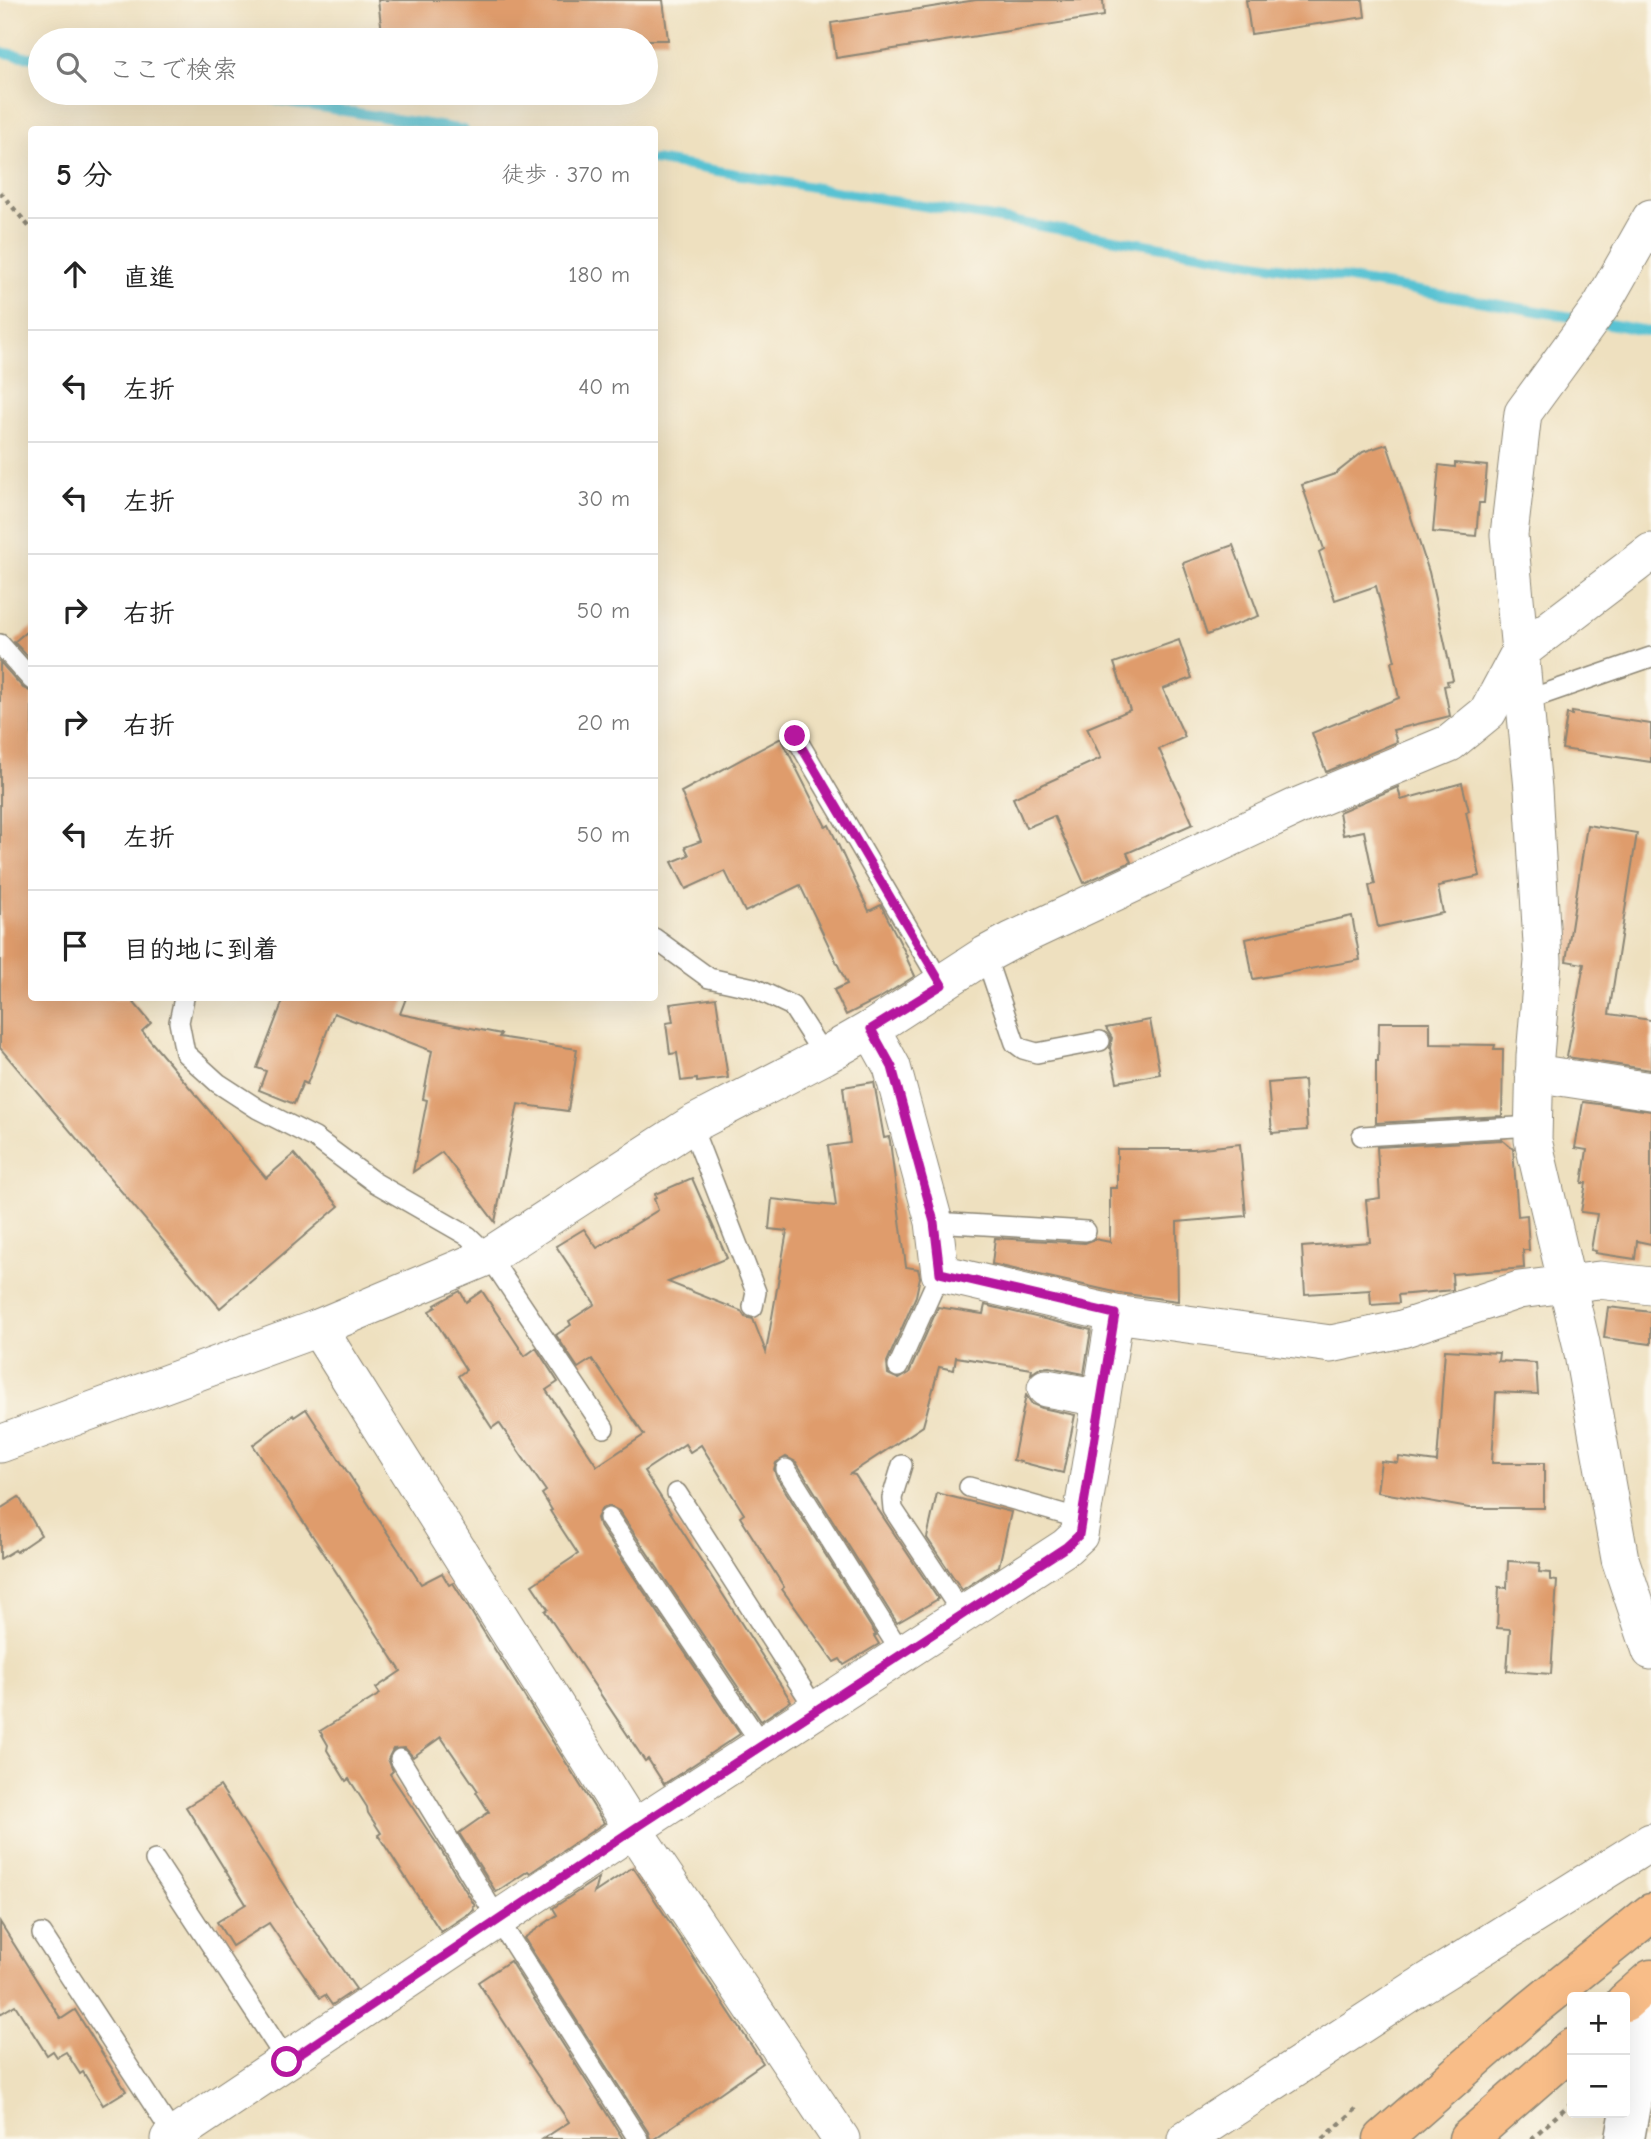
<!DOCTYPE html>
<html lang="ja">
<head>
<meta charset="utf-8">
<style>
  body { margin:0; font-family:"Comic Neue","Klee One",sans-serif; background:#f2f2f2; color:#222 }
  .controls { position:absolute; right:21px; bottom:21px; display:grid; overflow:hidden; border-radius:7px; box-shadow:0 7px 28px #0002 }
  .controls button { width:63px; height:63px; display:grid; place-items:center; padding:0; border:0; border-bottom:2px solid #e0e0e0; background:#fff; color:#222; font:35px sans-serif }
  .stop { position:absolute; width:21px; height:21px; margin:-16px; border:5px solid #b5179e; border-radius:50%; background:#fff }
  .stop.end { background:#b5179e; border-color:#fff; box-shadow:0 2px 7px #0008 }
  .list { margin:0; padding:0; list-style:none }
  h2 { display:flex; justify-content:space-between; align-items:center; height:91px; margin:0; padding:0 28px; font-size:30px }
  h2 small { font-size:23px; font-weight:400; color:#767676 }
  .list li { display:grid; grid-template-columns:46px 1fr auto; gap:21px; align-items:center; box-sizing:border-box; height:112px; padding:0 28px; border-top:2px solid #e0e0e0 }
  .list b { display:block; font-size:26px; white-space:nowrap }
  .list em { font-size:23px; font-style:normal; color:#767676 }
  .icon { flex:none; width:38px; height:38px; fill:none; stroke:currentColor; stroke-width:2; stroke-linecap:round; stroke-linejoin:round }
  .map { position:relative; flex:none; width:1651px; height:2139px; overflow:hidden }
  .search { position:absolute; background:#fff; box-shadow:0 7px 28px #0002; left:28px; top:28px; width:630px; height:77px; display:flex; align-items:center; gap:18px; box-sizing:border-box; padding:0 24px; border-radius:38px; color:#767676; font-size:26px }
  .panel { position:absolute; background:#fff; box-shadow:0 7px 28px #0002; left:28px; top:126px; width:630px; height:875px; border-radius:7px }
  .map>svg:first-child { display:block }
</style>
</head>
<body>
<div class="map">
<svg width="1651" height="2139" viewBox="0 0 1651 2139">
  <rect width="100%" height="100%" fill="#fbf7ec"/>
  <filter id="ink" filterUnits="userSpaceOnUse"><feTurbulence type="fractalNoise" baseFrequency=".0143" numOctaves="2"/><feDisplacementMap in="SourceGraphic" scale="14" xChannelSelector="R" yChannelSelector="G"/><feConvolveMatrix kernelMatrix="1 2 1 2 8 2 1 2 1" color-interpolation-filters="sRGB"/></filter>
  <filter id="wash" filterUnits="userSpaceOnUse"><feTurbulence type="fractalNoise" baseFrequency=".00686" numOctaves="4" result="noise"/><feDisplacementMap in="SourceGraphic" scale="28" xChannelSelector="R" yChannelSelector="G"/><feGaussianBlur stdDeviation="1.57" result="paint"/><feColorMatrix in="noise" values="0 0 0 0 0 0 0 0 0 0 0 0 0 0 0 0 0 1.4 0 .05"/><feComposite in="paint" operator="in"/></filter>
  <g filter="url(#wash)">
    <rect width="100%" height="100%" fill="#eee0bf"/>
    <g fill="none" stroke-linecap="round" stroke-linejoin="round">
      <g stroke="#58c2d3" stroke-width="10">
        <path d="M 0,52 L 40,59"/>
        <path d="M 233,93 L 464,130"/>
        <path d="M 654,160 L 1583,319"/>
        <path d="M 1599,322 L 1651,332"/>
      </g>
    </g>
    <g id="blocks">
      <g fill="#df9c6c">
        <path d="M 378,0 L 663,0 L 668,40 L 383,40 Z"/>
        <path d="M 976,0 L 1103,0 L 1104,16 L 836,58 L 831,23 Z"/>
        <path d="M 1246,0 L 1363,0 L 1365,17 L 1251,34 Z"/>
        <path d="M 1387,444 L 1429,572 L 1453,680 L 1447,681 L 1448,685 L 1444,686 L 1450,716 L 1393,730 L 1397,742 L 1326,772 L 1312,733 L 1399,698 L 1391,662 L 1395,661 L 1376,586 L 1335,600 L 1319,552 L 1324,549 L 1302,485 L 1335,474 L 1363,452 Z"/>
        <path d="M 1455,463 L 1487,466 L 1484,503 L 1479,503 L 1476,536 L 1433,532 L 1439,465 L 1455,467 Z"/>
        <path d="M 1233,545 L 1259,616 L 1207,635 L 1183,563 Z"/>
        <path d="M 32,627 L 32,661 L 14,642 Z"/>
        <path d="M 1179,640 L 1192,678 L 1163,689 L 1185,737 L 1159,749 L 1193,824 L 1127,853 L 1131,862 L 1084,883 L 1054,816 L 1026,828 L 1013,798 L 1101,758 L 1087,728 L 1130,710 L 1114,663 Z"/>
        <path d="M 0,662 L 23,688 L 32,692 L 32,998 L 130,998 L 151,1023 L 142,1031 L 266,1178 L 294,1154 L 339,1206 L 220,1308 L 0,1048 Z"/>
        <path d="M 1572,712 L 1651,724 L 1651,762 L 1562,749 L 1567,714 L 1572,715 Z"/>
        <path d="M 781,738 L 826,827 L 829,825 L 869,911 L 881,905 L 907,956 L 906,957 L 915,976 L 880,998 L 846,1015 L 834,990 L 847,984 L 800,885 L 745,912 L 725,871 L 686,889 L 672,862 L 689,855 L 685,847 L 701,841 L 681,792 Z"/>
        <path d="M 1462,783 L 1469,811 L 1466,812 L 1480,876 L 1443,884 L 1444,886 L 1438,887 L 1443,913 L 1378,927 L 1369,886 L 1375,884 L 1364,831 L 1343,835 L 1339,812 L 1398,787 L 1401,800 Z"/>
        <path d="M 1587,825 L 1637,833 L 1609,1014 L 1651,1020 L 1651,1070 L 1567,1057 L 1584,964 L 1566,961 Z"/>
        <path d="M 1352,916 L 1360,960 L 1253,979 L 1246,939 Z"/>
        <path d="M 284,998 L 406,998 L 400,1014 L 501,1034 L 499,1037 L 577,1049 L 568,1111 L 518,1104 L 495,1222 L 442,1152 L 413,1172 L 427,1100 L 423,1099 L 432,1051 L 334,1013 L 307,1084 L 303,1082 L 294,1104 L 259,1090 L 266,1071 L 257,1068 Z"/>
        <path d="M 716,998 L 728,1078 L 697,1082 L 697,1079 L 681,1081 L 677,1053 L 670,1054 L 666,1023 L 673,1022 L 670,1004 Z"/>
        <path d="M 1150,1020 L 1160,1074 L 1117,1082 L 1110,1048 L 1112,1038 L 1106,1028 Z"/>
        <path d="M 1379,1022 L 1430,1022 L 1430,1044 L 1495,1045 L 1494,1049 L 1503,1049 L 1502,1116 L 1376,1123 L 1376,1061 L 1378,1061 Z"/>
        <path d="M 1304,1080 L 1307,1130 L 1272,1133 L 1268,1083 Z"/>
        <path d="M 874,1082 L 884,1138 L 889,1137 L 890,1141 L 906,1267 L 918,1269 L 920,1277 L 916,1296 L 887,1362 L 888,1374 L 899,1379 L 909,1373 L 938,1307 L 983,1314 L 985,1305 L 1091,1330 L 1084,1374 L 1049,1367 L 1040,1368 L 1031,1374 L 1032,1369 L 956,1357 L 954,1370 L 939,1367 L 923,1426 L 850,1474 L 855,1475 L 938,1599 L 897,1623 L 796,1462 L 786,1457 L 776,1463 L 774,1469 L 776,1476 L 876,1635 L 874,1636 L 879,1644 L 844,1665 L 840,1659 L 834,1662 L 782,1589 L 784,1587 L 740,1517 L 744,1514 L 701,1445 L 690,1452 L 685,1444 L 644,1471 L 791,1701 L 761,1721 L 619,1511 L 609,1506 L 602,1508 L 597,1518 L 599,1525 L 740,1734 L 664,1784 L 648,1759 L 645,1761 L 545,1611 L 548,1609 L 532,1585 L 578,1554 L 550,1511 L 552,1510 L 542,1494 L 546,1491 L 499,1423 L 492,1428 L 458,1376 L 466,1370 L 429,1311 L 436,1307 L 435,1305 L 460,1291 L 466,1302 L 482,1291 L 525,1356 L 536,1348 L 558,1382 L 546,1390 L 597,1466 L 644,1435 L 592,1359 L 578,1368 L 556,1335 L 571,1325 L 569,1321 L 595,1304 L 556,1246 L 584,1229 L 597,1248 L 658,1210 L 654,1199 L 656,1198 L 655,1194 L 692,1178 L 727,1258 L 668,1282 L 741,1311 L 745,1317 L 753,1319 L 766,1352 L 787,1231 L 769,1229 L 772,1199 L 836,1206 L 828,1146 L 850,1143 L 843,1087 Z"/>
        <path d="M 1583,1102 L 1651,1111 L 1651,1244 L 1637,1241 L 1635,1259 L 1595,1253 L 1596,1251 L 1591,1250 L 1597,1214 L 1581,1212 L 1586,1183 L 1582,1183 L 1587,1150 L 1575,1148 Z"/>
        <path d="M 1502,1140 L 1513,1149 L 1518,1216 L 1527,1215 L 1529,1250 L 1523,1250 L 1524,1268 L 1452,1274 L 1453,1290 L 1398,1295 L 1399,1303 L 1371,1305 L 1370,1290 L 1305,1294 L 1302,1247 L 1370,1242 L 1366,1200 L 1380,1198 L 1377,1147 Z"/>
        <path d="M 1240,1144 L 1246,1216 L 1177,1222 L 1178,1301 L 1119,1293 L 992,1264 L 995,1238 L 1085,1243 L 1095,1239 L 1110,1242 L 1110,1188 L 1117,1188 L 1117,1149 L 1193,1149 Z"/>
        <path d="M 1608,1307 L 1651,1312 L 1651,1344 L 1604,1338 Z"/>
        <path d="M 1445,1350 L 1499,1353 L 1498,1361 L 1536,1363 L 1538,1394 L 1496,1392 L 1492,1463 L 1544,1463 L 1544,1508 L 1469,1508 L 1377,1492 L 1381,1461 L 1398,1463 L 1399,1457 L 1437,1462 Z"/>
        <path d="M 1026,1395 L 1032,1404 L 1042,1408 L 1075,1415 L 1063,1473 L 1013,1460 Z"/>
        <path d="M 306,1409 L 421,1584 L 442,1573 L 449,1585 L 453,1583 L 604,1823 L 530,1873 L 528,1871 L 496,1892 L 459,1833 L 489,1812 L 476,1792 L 478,1791 L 441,1737 L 413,1757 L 405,1748 L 393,1749 L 388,1759 L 393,1771 L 390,1774 L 439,1847 L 475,1906 L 473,1907 L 474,1910 L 441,1932 L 378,1835 L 381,1833 L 368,1813 L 367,1807 L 349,1779 L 346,1781 L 327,1750 L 328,1745 L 320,1731 L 380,1694 L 376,1688 L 401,1671 L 253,1445 L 293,1415 L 294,1417 Z"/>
        <path d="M 937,1493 L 1011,1512 L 999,1566 L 962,1590 L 927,1538 Z"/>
        <path d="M 19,1497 L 41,1535 L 16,1552 L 15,1550 L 0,1559 L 0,1509 Z"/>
        <path d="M 1508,1561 L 1540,1563 L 1539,1572 L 1550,1573 L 1550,1580 L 1557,1581 L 1551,1674 L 1507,1671 L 1510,1629 L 1497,1628 L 1499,1587 L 1507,1588 Z"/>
        <path d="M 220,1786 L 296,1904 L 356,1989 L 332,2005 L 325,1995 L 320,1998 L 269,1923 L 232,1946 L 217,1922 L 246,1904 L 186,1807 Z"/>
        <path d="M 633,1867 L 763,2063 L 654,2139 L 650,2139 L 648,2132 L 524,1938 L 557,1915 L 553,1908 L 598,1878 L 594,1893 Z"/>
        <path d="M 0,1922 L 61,2019 L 75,2010 L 126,2091 L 103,2105 L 83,2072 L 80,2074 L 66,2052 L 57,2057 L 53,2051 L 47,2055 L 15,2005 L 0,2014 Z"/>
        <path d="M 510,1961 L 623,2139 L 543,2139 L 569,2122 L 529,2063 L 530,2062 L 478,1982 Z"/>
      </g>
    </g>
  </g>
  <g filter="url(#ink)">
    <use href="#blocks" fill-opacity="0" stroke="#8c8675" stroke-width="2"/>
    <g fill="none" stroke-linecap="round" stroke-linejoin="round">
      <defs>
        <g id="service">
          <path d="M 0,644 L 32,680"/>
          <path d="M 1524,701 L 1651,657"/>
          <path d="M 795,736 L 942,985"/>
          <path d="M 654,938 L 709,978 L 754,988 L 792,1006 L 824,1056"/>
          <path d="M 985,955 L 1015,1043 L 1023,1049 L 1037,1053 L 1100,1041"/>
          <path d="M 184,998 L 179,1022 L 185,1053 L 218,1083 L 258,1109 L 315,1138 L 374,1182 L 468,1236 L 489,1256 L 604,1428"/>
          <path d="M 691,1125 L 756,1292 L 753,1307"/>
          <path d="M 1362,1136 L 1533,1126"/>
          <path d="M 934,1222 L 1086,1231"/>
          <path d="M 898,1367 L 940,1273"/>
          <path d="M 902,1465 L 892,1498 L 893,1509 L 962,1613"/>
          <path d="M 786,1469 L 902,1654"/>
          <path d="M 969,1487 L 1081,1519"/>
          <path d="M 677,1493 L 816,1710"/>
          <path d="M 609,1518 L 762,1745"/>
          <path d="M 400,1759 L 499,1921 L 638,2139"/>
          <path d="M 155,1860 L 287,2061"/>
          <path d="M 42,1934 L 174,2136"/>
        </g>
        <g id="minor">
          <path d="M 1651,218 L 1601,306 L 1523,413 L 1509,535 L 1533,789 L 1543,961 L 1535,1056 L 1533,1140 L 1581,1343 L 1620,1559 L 1651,1651"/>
          <path d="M 871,1029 L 892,1067 L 934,1222 L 940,1273 L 1115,1314 L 1331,1344 L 1402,1329 L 1519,1290 L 1599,1280 L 1651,1286"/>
          <path d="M 1534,1073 L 1651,1091"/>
          <path d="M 318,1328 L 633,1829 L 841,2139"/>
          <path d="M 1046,1388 L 1101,1398"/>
          <path d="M 0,1444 L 318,1328 L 489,1256 L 691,1125 L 824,1056 L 871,1029 L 985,955 L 1011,941 L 1296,807 L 1450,743 L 1488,712 L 1520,652 L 1651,552"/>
          <path d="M 169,2139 L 633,1829 L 1066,1547 L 1079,1535 L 1115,1314"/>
          <path d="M 1186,2139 L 1414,1990 L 1651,1842"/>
        </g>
        <path id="tertiary" d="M 1625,2139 L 1651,1989"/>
        <g id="trunk">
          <path d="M 1625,2002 L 1651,1979"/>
          <path d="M 1383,2139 L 1531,2010 L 1651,1913"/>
          <path d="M 1468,2139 L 1572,2048"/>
        </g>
      </defs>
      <use href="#service" stroke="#8c8675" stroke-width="22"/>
      <use href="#minor" stroke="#8c8675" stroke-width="39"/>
      <use href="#tertiary" stroke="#8c8675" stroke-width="41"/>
      <use href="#trunk" stroke="#8c8675" stroke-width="41"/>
      <g stroke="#8c8675" stroke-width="4.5" stroke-dasharray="5 5" stroke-linecap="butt">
        <path d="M 0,192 L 32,230"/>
        <path d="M 1323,2139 L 1356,2109"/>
        <path d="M 1531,2139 L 1572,2102"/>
      </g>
      <use href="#service" stroke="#fff" stroke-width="19"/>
      <use href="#minor" stroke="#fff" stroke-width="37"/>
      <use href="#tertiary" stroke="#fff" stroke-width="38"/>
      <use href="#trunk" stroke="#f8bd88" stroke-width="38"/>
    </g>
  </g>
  <g fill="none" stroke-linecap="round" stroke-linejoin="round" filter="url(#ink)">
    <path stroke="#b5179e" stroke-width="9" d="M 287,2062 L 634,1829 L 1066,1547 L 1079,1535 L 1115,1314 L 940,1273 L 934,1222 L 892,1067 L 871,1029 L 942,985 L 795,736"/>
  </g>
</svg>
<div class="controls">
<button>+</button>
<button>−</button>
</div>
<div class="stop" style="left:287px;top:2062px"></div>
<div class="stop end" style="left:795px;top:736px"></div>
<div class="search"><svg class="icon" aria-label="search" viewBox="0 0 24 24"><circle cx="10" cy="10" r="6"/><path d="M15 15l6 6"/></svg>ここで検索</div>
<section class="panel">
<h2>5 分<small>徒歩 · 370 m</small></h2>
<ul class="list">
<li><svg class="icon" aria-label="ahead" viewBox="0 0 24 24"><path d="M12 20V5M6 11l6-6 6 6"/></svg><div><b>直進</b></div><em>180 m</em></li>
<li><svg class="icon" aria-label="left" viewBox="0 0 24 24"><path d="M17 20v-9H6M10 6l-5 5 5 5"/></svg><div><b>左折</b></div><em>40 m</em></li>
<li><svg class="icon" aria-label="left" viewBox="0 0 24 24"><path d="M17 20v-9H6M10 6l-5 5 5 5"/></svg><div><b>左折</b></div><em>30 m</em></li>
<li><svg class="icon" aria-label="right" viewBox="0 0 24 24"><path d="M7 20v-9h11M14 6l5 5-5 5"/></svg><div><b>右折</b></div><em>50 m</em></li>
<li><svg class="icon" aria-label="right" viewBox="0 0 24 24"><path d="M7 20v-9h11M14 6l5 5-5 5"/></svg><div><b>右折</b></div><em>20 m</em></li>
<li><svg class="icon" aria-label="left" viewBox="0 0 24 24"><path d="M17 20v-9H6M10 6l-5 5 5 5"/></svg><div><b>左折</b></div><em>50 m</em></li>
<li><svg class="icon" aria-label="arrive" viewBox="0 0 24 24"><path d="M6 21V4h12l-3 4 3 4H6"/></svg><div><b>目的地に到着</b></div></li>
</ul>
</section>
</div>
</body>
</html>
